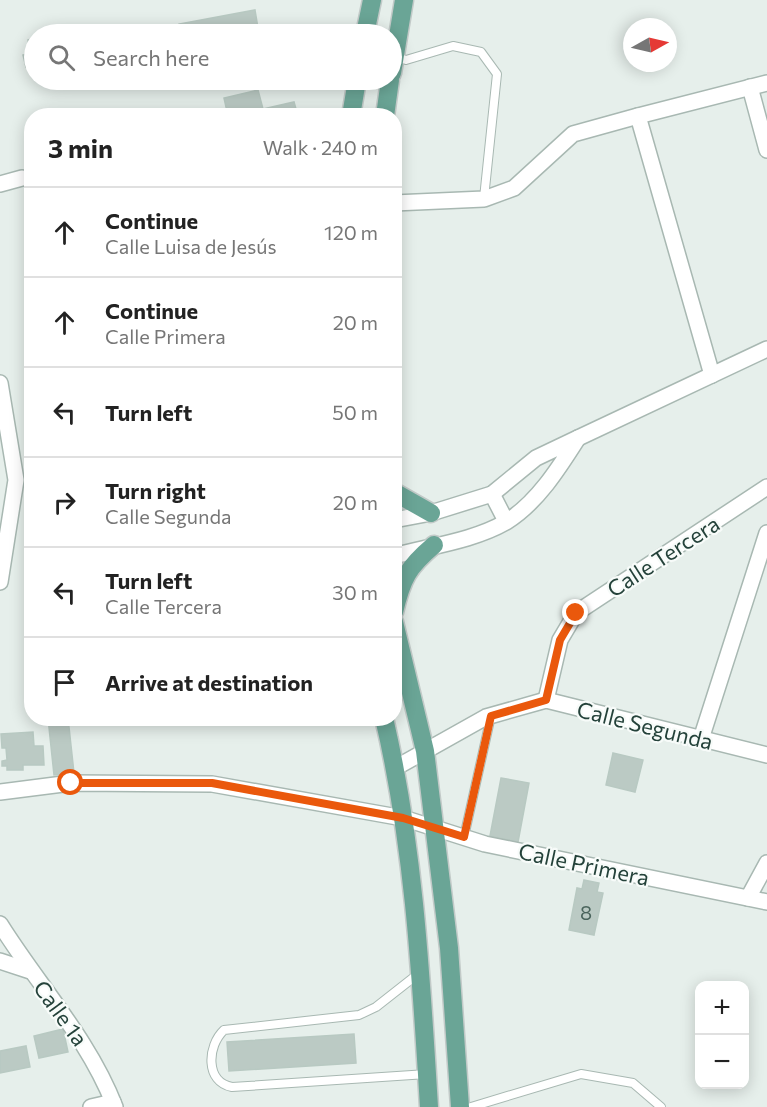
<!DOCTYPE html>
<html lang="en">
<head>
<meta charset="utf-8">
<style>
  body { margin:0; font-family:Commissioner,sans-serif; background:#f6f6f6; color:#222 }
  .controls { position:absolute; right:18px; bottom:18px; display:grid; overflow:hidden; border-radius:12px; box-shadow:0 3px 15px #0003 }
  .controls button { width:54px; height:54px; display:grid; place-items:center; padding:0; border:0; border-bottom:2px solid #e0e0e0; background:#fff; color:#222; font:30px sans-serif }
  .compass { position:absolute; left:623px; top:18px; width:54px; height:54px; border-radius:50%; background:#fff; box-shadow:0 3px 15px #0003; rotate:82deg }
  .stop { position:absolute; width:18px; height:18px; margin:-14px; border:4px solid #ea580c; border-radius:50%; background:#fff }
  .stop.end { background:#ea580c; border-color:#fff; box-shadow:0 2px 6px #0008 }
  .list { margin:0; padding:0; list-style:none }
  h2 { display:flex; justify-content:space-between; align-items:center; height:78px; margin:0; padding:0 24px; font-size:26px }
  h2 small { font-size:20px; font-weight:400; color:#767676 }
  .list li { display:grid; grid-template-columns:39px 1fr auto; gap:18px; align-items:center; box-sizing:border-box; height:90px; padding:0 24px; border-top:2px solid #e0e0e0 }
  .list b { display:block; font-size:22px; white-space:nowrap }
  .list p { margin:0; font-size:20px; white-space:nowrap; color:#767676 }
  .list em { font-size:20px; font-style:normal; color:#767676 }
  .icon { flex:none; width:33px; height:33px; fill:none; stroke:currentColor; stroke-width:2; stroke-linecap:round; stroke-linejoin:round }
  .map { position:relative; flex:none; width:767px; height:1107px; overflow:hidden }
  .search { position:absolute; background:#fff; box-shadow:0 3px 15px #0003; left:24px; top:24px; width:378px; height:66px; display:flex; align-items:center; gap:15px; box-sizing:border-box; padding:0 21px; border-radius:33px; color:#767676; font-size:22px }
  .panel { position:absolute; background:#fff; box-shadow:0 3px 15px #0003; left:24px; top:108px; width:378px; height:618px; border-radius:24px }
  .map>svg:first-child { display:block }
</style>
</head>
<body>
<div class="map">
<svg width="767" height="1107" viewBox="0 0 767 1107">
  <rect width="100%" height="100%" fill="#e6efeb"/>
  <g fill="#bbcac4" stroke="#b8c9c2" stroke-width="1.5">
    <path d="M 255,10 L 259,34 L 181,34 L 179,24 Z"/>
    <path d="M 97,26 L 99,34 L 55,34 Z"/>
    <path d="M 34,38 L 34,70 L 33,65 L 26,67 L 23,55 L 31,53 L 28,40 Z"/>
    <path d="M 258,90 L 263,109 L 294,102 L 298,116 L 228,116 L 224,98 Z"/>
    <path d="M 48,718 L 68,718 L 74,773 L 54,775 Z"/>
    <path d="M 33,732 L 34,746 L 43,746 L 44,765 L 23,765 L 23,770 L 7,770 L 7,766 L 2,766 L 2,761 L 7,760 L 6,748 L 2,748 L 1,734 Z"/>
    <path d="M 613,753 L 643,760 L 635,792 L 606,785 Z"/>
    <path d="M 501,778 L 529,783 L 518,842 L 490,836 Z"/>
    <path d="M 584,880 L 599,883 L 597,892 L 603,893 L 594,935 L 569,930 L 577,888 L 582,889 Z"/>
    <path d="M 63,1029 L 68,1052 L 39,1058 L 34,1036 Z"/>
    <path d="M 354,1034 L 356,1063 L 229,1071 L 227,1042 Z"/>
    <path d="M 26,1046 L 30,1067 L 0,1073 L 0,1051 Z"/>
  </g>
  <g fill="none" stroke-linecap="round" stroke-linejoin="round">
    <defs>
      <g id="lane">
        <path d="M 396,57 L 406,60 L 453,46 L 481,52 L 497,74 L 484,198"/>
        <path d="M 464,837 L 491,716"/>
        <path d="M 418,974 L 376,1007 L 359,1015 L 224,1030 C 207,1046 205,1082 232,1087 L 427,1074"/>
        <path d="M 471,1107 L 581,1074 L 633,1083 L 661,1107"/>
      </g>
      <g id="street">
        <path d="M 750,87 L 767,150"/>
        <path d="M 0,184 L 22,178"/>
        <path d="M 394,203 L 484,199 L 514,188 L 573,134 L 638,116"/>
        <path d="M 712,375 L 638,116 L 767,83"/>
        <path d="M 0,383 L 16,480 L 0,582"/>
        <path d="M 578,438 L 767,349"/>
        <path d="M 492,494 L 506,521"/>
        <path d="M 394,520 L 431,513 L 492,494 L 536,458 L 578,438 C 559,468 537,503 506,522 C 473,541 430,546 394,556"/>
        <path d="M 546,700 L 560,640 L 576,613 L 767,487"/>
        <path d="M 701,739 L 767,533"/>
        <path d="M 395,768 L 486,717 L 546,700 L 767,755"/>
        <path d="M 0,792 L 71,783 L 212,784 L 403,818 L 485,844 L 767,902"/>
        <path d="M 748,898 L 767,863"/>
        <path d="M 0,924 C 38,985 89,1039 115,1107"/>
        <path d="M 0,961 L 30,971"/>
        <path d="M 91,1107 L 113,1102"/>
      </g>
      <g id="primary">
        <path d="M 365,34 L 372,0"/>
        <path d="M 392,73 L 404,0"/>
        <path d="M 351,116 L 357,80"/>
        <path d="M 385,116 L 390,80"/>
        <path d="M 394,492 L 431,513"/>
        <path d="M 394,612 C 402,578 408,567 434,545"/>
        <path d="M 394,622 L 425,751 L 449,948 L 460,1107"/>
        <path d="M 384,718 C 414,846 421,976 429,1107"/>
      </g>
    </defs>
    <use href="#lane" stroke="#a8b8b2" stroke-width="10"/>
    <use href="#street" stroke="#a8b8b2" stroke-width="18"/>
    <use href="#primary" stroke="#c2cac8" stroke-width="21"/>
    <use href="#lane" stroke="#fff" stroke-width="8"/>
    <use href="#street" stroke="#fff" stroke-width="15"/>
    <use href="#primary" stroke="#6aa596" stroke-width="18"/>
  </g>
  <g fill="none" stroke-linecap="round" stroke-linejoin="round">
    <path stroke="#ea580c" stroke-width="8" d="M 71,783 L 212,783 L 403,818 L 464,837 L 491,716 L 546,700 L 560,640 L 576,613"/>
  </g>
  <g text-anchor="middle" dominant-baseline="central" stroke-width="4.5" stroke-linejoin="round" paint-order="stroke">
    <g font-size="20" fill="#4a645c">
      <text x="586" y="912">8</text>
    </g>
    <g font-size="22" fill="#24423a" stroke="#f7fbf9">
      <text transform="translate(663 556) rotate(-33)">Calle Tercera</text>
      <text transform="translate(645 725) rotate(14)">Calle Segunda</text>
      <text transform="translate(584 864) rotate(12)">Calle Primera</text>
      <text transform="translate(61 1013) rotate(54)">Calle 1a</text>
    </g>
  </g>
</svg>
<div class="controls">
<button>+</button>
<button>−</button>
</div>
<svg class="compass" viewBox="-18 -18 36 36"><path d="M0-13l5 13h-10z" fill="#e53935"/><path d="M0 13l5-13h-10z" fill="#767676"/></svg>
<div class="stop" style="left:71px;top:783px"></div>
<div class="stop end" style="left:576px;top:613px"></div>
<div class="search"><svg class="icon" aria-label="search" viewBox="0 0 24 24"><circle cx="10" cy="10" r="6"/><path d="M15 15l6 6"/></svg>Search here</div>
<section class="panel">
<h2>3 min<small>Walk · 240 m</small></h2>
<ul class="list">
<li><svg class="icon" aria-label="ahead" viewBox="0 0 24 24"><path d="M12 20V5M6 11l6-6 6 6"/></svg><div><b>Continue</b><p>Calle Luisa de Jesús</p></div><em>120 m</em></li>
<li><svg class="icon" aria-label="ahead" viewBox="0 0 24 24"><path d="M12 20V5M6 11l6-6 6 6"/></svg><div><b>Continue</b><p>Calle Primera</p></div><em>20 m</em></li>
<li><svg class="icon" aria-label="left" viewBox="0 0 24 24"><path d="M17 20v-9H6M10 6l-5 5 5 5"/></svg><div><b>Turn left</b></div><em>50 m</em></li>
<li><svg class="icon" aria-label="right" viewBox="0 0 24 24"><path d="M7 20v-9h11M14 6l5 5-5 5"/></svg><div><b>Turn right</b><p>Calle Segunda</p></div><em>20 m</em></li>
<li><svg class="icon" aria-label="left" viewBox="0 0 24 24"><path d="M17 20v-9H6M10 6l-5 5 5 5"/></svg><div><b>Turn left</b><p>Calle Tercera</p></div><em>30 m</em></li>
<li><svg class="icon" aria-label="arrive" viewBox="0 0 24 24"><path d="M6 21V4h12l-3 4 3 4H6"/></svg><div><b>Arrive at destination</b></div></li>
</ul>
</section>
</div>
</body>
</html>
